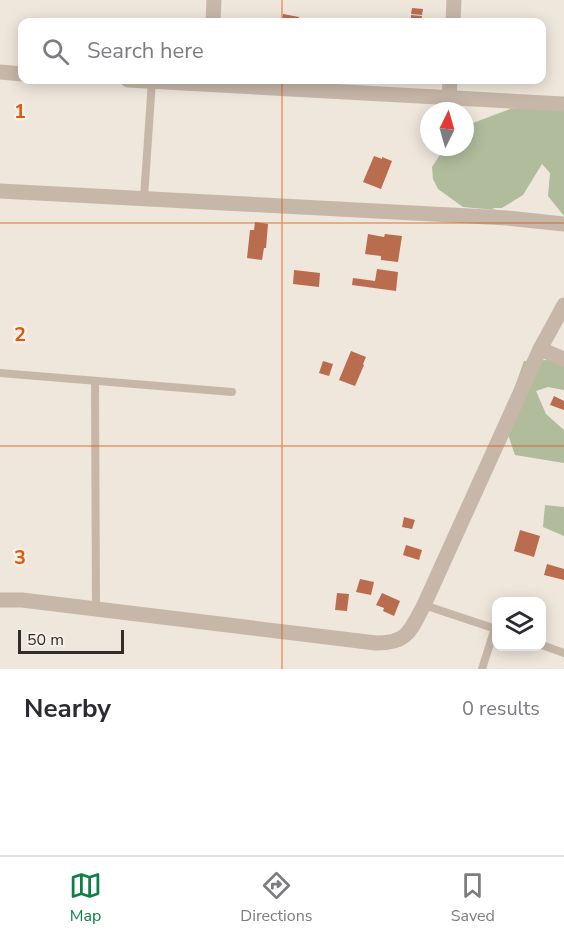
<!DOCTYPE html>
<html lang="en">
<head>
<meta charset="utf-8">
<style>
  body { margin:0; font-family:"Nunito Sans",sans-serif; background:#f7f7f7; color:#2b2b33 }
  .controls { position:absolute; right:18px; bottom:18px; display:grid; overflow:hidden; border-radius:12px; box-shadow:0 3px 15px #0003 }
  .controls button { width:54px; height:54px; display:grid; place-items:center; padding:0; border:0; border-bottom:2px solid #e1e1e2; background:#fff; color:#2b2b33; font:30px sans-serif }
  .compass { position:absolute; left:420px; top:102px; width:54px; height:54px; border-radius:50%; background:#fff; box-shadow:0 3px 15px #0003; rotate:5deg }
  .scale { position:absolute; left:18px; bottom:15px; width:106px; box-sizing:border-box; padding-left:6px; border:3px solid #342c28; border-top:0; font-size:16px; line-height:21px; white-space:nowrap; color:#342c28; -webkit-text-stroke:4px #f7f0e7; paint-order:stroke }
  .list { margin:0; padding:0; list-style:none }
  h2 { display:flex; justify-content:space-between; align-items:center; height:78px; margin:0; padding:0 24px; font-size:26px }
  h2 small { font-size:20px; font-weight:400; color:#7c7c81 }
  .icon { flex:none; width:33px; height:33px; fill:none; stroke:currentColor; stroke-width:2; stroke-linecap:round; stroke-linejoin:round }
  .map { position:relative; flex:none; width:564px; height:669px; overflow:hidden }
  .search { position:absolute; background:#fff; box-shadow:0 3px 15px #0003; left:18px; right:18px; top:18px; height:66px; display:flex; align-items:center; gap:15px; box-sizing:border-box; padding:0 21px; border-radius:12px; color:#7c7c81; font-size:22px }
  .sheet { height:186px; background:#fff }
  nav { display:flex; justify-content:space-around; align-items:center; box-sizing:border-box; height:84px; border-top:2px solid #e1e1e2; background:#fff; font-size:16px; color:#7c7c81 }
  nav a { display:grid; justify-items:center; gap:3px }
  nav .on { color:#0b8043 }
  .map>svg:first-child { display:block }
</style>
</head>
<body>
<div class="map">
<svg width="564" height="669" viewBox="0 0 564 669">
  <rect width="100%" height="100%" fill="#efe6dc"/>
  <g fill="#b1bc9d">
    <path d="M 545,106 L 564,110 L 564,216 L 548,196 L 550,173 L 542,164 L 523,195 L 502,208 L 492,208 L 496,210 L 463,207 L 438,189 L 433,179 L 432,167 L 445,147 L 465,147 L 465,126 L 510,109 Z"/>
    <path d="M 547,360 L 564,362 L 564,390 L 548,387 L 536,391 L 546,414 L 564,430 L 564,463 L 515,455 L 503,420 L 524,361 Z"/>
    <path d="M 545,505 L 564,507 L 564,536 L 543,527 Z"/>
  </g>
  <g fill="#ba6c4f">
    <path d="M 412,8 L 423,9 L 422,15 L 411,14 Z"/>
    <path d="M 283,14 L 299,17 L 298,22 L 282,22 Z"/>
    <path d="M 411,15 L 422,16 L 421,22 L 411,22 Z"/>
    <path d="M 374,156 L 382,159 L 382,157 L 392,161 L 381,189 L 363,182 Z"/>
    <path d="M 255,222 L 268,224 L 266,248 L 264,248 L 262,260 L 247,258 L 250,230 L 254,230 Z"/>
    <path d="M 368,234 L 384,237 L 385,234 L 402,236 L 398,262 L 381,260 L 381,256 L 365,254 Z"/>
    <path d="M 377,269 L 398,272 L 396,291 L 352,285 L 353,278 L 375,281 Z"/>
    <path d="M 294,270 L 320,273 L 319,287 L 293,284 Z"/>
    <path d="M 351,351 L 366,357 L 363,364 L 364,365 L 355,386 L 339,380 Z"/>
    <path d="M 323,361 L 333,364 L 329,376 L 319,373 Z"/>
    <path d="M 554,396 L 564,401 L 564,410 L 550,405 Z"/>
    <path d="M 404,517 L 415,520 L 412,529 L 402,527 Z"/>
    <path d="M 520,530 L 540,536 L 534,557 L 514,551 Z"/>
    <path d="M 406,545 L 422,550 L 419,560 L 403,555 Z"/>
    <path d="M 547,564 L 564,569 L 564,580 L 544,575 Z"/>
    <path d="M 360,579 L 374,582 L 371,595 L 356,592 Z"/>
    <path d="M 337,593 L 349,594 L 347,611 L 335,610 Z"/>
    <path d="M 382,593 L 400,601 L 394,616 L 383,611 L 384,608 L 376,605 Z"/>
  </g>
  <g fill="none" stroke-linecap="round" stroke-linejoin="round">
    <g stroke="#c6b7a9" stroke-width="8">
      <path d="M 144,198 L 152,81"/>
      <path d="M 0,373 L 232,392"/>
      <path d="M 95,381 L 96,609"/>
      <path d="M 424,605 L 496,629"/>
      <path d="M 542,645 L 564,653"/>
      <path d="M 482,669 L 495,628"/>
    </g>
    <g stroke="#c6b7a9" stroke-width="15">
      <path d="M 213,22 L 214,0"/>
      <path d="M 453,22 L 454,0"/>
      <path d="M 0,72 L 22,74"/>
      <path d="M 128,80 L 564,104"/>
      <path d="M 449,98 L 450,80"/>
      <path d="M 0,191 L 507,218 L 564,224"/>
      <path d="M 564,305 L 540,349 L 564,359"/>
      <path d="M 0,600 L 22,600 L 376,643 C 408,643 410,631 424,605 L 540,349"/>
    </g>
  </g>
  <path fill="none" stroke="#df570d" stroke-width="1.5" stroke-opacity="0.55" d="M 282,0 L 282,22M 282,80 L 282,669M 0,223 L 564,223M 0,446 L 564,446"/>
  <g font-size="20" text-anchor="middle" font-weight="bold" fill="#df570d" stroke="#f7f0e7" stroke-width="5" stroke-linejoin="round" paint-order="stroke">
    <text x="20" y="118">1</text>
    <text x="20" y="341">2</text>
    <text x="20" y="564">3</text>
  </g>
</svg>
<div class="controls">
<button><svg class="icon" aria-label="layers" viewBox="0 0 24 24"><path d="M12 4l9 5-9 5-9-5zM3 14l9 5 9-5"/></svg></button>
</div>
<svg class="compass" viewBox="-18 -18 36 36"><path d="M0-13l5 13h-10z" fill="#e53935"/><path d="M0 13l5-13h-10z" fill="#7c7c81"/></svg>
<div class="scale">50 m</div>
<div class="search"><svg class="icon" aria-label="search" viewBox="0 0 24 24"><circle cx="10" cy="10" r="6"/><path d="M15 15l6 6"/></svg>Search here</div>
</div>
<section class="sheet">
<h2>Nearby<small>0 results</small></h2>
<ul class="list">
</ul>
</section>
<nav>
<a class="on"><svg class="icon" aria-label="map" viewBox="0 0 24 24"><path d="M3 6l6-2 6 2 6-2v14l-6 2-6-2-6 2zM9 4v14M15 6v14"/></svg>Map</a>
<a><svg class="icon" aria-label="directions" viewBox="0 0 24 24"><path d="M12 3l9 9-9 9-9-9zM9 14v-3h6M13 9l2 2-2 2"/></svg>Directions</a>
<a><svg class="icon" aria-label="saved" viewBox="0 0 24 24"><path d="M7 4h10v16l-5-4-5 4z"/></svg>Saved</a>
</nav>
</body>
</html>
